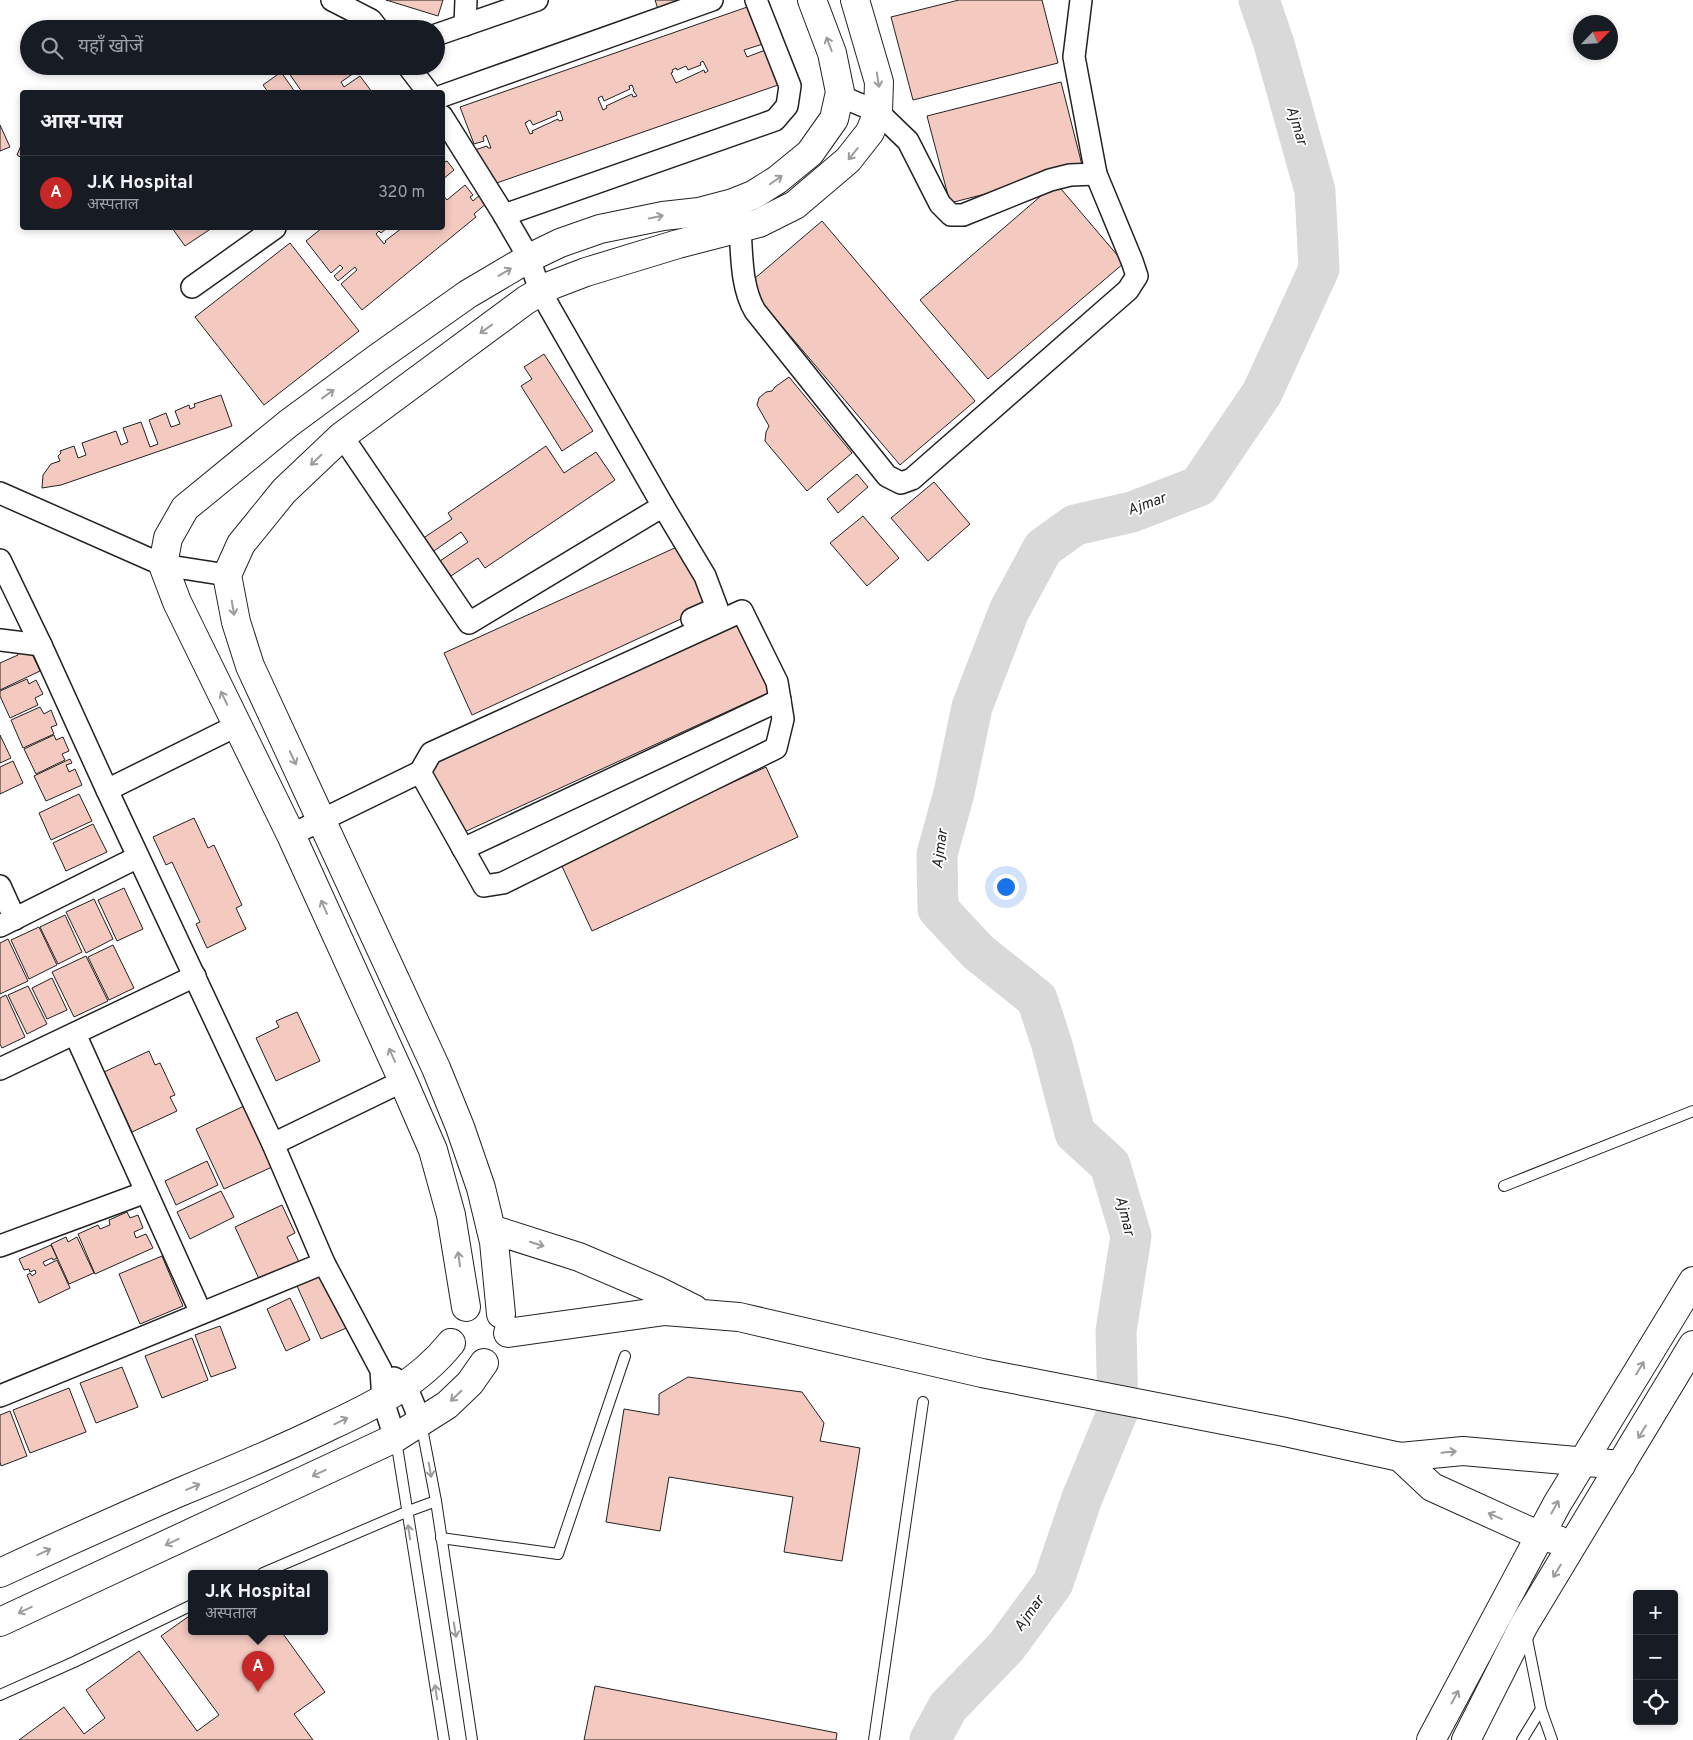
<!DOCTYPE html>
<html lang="hi">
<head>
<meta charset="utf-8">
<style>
  body { margin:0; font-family:Overpass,"Noto Sans Devanagari",sans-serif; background:#20242c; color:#f1f3f6 }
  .controls { position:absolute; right:15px; bottom:15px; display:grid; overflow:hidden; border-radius:5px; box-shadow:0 2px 8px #0003 }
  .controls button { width:45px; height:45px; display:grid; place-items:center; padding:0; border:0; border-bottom:1px solid #363941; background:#171b24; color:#f1f3f6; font:25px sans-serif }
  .compass { position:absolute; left:1573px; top:15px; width:45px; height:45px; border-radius:50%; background:#171b24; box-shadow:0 2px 8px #0003; rotate:65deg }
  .you { position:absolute; left:1005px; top:886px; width:18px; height:18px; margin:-12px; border:4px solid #fff; border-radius:50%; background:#1a73e8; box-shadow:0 0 0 8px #1a73e833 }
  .badge { display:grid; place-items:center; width:32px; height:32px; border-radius:50%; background:#c62828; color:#fff; font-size:16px; font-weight:700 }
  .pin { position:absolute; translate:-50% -41px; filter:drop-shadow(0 1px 2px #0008) }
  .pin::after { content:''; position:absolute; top:26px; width:18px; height:15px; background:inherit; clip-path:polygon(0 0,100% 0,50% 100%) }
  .popup { position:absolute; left:188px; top:1570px; width:140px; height:65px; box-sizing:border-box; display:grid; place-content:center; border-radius:5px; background:#171b24; filter:drop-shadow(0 1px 4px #0005); font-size:16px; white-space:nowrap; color:#9ea1a6 }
  .popup b { font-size:19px; color:#f1f3f6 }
  .popup::after { content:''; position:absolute; left:50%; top:100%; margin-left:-10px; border:10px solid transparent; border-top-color:#171b24 }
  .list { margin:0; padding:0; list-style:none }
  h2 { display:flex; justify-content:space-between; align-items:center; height:65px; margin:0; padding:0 20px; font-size:21px }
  h2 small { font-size:16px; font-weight:400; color:#9ea1a6 }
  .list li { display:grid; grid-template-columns:32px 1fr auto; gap:15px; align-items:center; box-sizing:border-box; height:75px; padding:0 20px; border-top:1px solid #363941 }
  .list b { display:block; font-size:19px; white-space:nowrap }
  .list p { margin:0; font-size:16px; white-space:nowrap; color:#9ea1a6 }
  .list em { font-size:16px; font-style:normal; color:#9ea1a6 }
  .icon { flex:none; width:28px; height:28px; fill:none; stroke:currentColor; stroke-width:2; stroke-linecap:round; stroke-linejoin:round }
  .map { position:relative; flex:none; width:1693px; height:1740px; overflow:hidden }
  .search { position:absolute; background:#171b24; box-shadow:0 2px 8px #0003; left:20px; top:20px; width:425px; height:55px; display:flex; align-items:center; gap:12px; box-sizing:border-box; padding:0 18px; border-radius:28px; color:#9ea1a6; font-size:19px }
  .panel { position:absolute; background:#171b24; box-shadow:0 2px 8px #0003; left:20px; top:90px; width:425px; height:140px; border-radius:5px }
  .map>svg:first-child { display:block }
</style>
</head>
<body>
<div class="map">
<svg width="1693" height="1740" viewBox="0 0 1693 1740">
  <rect width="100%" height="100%" fill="#fff"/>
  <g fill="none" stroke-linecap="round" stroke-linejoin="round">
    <path stroke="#d9d9d9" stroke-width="41" d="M 930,1740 L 948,1707 L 1006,1647 L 1053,1583 L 1082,1498 L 1118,1411 L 1116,1331 L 1131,1236 L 1110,1165 L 1075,1133 L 1052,1045 L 1037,999 L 978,952 L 938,909 L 937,854 L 954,793 L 972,707 L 1009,611 L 1043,548 L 1075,525 L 1132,512 L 1199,486 L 1262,393 L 1319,269 L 1315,191 L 1274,44 L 1259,0"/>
  </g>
  <g fill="#f3c9c0" stroke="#222" fill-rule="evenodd">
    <path d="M 386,0 L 443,0 L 438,16 Z"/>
    <path d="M 655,0 L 692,0 L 660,15 Z"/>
    <path d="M 959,0 L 1042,0 L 1058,63 L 913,100 L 891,17 Z"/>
    <path d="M 753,5 L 766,43 L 744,50 L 747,57 L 768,49 L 781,84 L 488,186 L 475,150 L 487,146 L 488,148 L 491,148 L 486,135 L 483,137 L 484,141 L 474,144 L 460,107 ZM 703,61 L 708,71 L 705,73 L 704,70 L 676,83 L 671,73 L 673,72 L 672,70 L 676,68 L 677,70 L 686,66 L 688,70 L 701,65 L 700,63 ZM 632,85 L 634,90 L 633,90 L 637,96 L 633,97 L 632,94 L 606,106 L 607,108 L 603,110 L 598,98 L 602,96 L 604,101 L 630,89 L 629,86 ZM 560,111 L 563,120 L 559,121 L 558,119 L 532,131 L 533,133 L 530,134 L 525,123 L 530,120 L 533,125 L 557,115 L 556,112 Z"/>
    <path d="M 290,66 L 313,66 L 317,71 L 321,68 L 319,66 L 354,66 L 357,71 L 341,82 L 344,87 L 360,76 L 372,92 L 302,92 L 286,69 Z"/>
    <path d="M 281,72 L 295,92 L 268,92 L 263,85 Z"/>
    <path d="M 1061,82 L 1083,169 L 950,203 L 927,116 Z"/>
    <path d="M 0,125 L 10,147 L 0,151 Z"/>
    <path d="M 22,143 L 22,158 L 17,155 Z"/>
    <path d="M 447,161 L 454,170 L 442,180 L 442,163 Z"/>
    <path d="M 1056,183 L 1124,263 L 988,379 L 920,300 Z"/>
    <path d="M 465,185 L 473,195 L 470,197 L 473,201 L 482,193 L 488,202 L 474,214 L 476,217 L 362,310 L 341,284 L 357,270 L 355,267 L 338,281 L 334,276 L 343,268 L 340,265 L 331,273 L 306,241 L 322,228 L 387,228 L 381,233 L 379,231 L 376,234 L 384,244 L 386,242 L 385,241 L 402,228 L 442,228 L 442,194 L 447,200 Z"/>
    <path d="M 822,221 L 975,401 L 900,465 L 747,285 Z"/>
    <path d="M 172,228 L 212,228 L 185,246 Z"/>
    <path d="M 290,243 L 359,331 L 264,405 L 195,317 Z"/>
    <path d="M 544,354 L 593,431 L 562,451 L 521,386 L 532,379 L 524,367 Z"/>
    <path d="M 789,377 L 852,453 L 807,491 L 765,441 L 766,432 L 769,426 L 757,405 L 759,398 L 766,392 L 772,391 L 775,387 Z"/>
    <path d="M 221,395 L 232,426 L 61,485 L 42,488 L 43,475 L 51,464 L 60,461 L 58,456 L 61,453 L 60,451 L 74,446 L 78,458 L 86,455 L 82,443 L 116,431 L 121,445 L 128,442 L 123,428 L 141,422 L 150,447 L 158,444 L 149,420 L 166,413 L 171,427 L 180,424 L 175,411 L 189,405 L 190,409 L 195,407 L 194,404 Z"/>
    <path d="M 546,446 L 564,473 L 596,452 L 615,480 L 485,568 L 478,558 L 451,576 L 440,561 L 468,542 L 461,532 L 431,553 L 422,539 L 452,519 L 448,513 Z"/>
    <path d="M 857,474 L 868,487 L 838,513 L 827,499 Z"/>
    <path d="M 934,482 L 970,524 L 928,561 L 891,518 Z"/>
    <path d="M 863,516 L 899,558 L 867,586 L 830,543 Z"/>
    <path d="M 679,546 L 707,607 L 472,715 L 444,653 Z"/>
    <path d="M 741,622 L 772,691 L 460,834 L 429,765 Z"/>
    <path d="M 28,645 L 40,671 L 0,690 L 0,663 L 18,655 L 16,651 Z"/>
    <path d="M 27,679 L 29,684 L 36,680 L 43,694 L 35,698 L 38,705 L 10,718 L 0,696 L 0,691 Z"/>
    <path d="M 40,707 L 44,714 L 51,710 L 57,725 L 51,727 L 54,734 L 23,748 L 11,720 Z"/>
    <path d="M 0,735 L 11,758 L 0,763 Z"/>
    <path d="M 54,735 L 56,740 L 63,737 L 69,751 L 62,754 L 65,760 L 36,774 L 24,749 Z"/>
    <path d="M 70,759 L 72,763 L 66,765 L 69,772 L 75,769 L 82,785 L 46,801 L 34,776 Z"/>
    <path d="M 13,761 L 23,783 L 0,794 L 0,767 Z"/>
    <path d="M 766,767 L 798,837 L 592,931 L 560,862 Z"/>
    <path d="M 79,794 L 92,821 L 51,840 L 39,813 Z"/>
    <path d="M 194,818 L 208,848 L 214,845 L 242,905 L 236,908 L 246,929 L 207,948 L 196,924 L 200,922 L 172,862 L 166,865 L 153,837 Z"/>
    <path d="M 93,824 L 107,852 L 66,871 L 53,843 Z"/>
    <path d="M 124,888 L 143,929 L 117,941 L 98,900 Z"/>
    <path d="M 94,899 L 113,939 L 86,953 L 66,912 Z"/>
    <path d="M 65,915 L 82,952 L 58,964 L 40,927 Z"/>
    <path d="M 39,927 L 57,965 L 29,979 L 11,940 Z"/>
    <path d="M 8,939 L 28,981 L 0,994 L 0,943 Z"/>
    <path d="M 113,945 L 134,988 L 109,1000 L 88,957 Z"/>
    <path d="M 86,956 L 108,1001 L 74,1017 L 52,972 Z"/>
    <path d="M 52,978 L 67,1010 L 47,1019 L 32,988 Z"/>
    <path d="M 28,986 L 47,1024 L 27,1034 L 8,995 Z"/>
    <path d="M 6,995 L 25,1037 L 2,1048 L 0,1044 L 0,998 Z"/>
    <path d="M 297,1012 L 320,1061 L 276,1081 L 256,1038 L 279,1027 L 276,1021 Z"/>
    <path d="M 149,1051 L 155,1065 L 160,1063 L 175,1095 L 170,1097 L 177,1111 L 132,1132 L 104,1072 Z"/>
    <path d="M 244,1106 L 272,1167 L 224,1189 L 196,1129 Z"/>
    <path d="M 207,1161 L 218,1185 L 176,1205 L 165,1181 Z"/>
    <path d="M 221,1191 L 234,1217 L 190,1239 L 177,1212 Z"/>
    <path d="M 282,1205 L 295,1233 L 287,1237 L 299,1262 L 260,1281 L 235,1227 Z"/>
    <path d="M 127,1212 L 130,1218 L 138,1215 L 143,1228 L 134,1232 L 136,1238 L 146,1234 L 153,1248 L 95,1274 L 78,1234 L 98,1225 L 100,1229 L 110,1225 L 109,1220 Z"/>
    <path d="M 66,1237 L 68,1242 L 77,1237 L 94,1273 L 69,1284 L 51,1244 Z"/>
    <path d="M 51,1245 L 57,1258 L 53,1260 L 52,1258 L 43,1262 L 45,1266 L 57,1260 L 70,1288 L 39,1303 L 27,1275 L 30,1273 L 32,1276 L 36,1273 L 35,1270 L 30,1272 L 29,1269 L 24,1270 L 19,1259 Z"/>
    <path d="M 162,1256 L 183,1306 L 140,1324 L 119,1274 Z"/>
    <path d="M 327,1273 L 351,1326 L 321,1339 L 297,1286 Z"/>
    <path d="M 290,1298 L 310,1340 L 286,1351 L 267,1309 Z"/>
    <path d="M 220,1326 L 236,1368 L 211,1377 L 195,1335 Z"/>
    <path d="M 192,1338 L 208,1380 L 162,1398 L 145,1356 Z"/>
    <path d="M 122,1367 L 138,1407 L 96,1423 L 80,1383 Z"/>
    <path d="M 688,1377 L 802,1392 L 824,1423 L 820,1441 L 860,1448 L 842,1561 L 784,1552 L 793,1497 L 669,1477 L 660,1531 L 606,1522 L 624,1409 L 659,1415 L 659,1394 Z"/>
    <path d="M 69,1388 L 86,1432 L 30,1453 L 13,1410 Z"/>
    <path d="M 10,1411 L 27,1456 L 1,1466 L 0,1462 L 0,1415 Z"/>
    <path d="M 192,1614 L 192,1631 L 237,1631 L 239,1633 L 242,1631 L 281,1631 L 325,1692 L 294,1714 L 313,1740 L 19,1740 L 64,1707 L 84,1734 L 105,1718 L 86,1690 L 139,1651 L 197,1731 L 219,1715 L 161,1636 Z"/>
    <path d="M 595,1686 L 837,1733 L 836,1740 L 584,1740 Z"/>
  </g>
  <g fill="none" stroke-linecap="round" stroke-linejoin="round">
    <defs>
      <g id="lane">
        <path d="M 1504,1186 L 1693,1111"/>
        <path d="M 421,1423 L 436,1501 L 472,1740"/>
        <path d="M 396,1440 L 444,1740"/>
        <path d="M 441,1538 L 558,1554 L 625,1356"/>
        <path d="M 263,1573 L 406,1512 L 436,1501"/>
        <path d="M 1526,1634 L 1541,1709 L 1552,1740"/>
        <path d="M 0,1695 L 74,1662 L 192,1605"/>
        <path d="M 874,1740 L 923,1402"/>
        <path d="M 1522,1740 L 1541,1709"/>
      </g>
      <g id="street">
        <path d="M 332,0 L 371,20 L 378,29"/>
        <path d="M 465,25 L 466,0"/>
        <path d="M 436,35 L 537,0"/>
        <path d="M 408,66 L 428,92"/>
        <path d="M 442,96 L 712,0"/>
        <path d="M 840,96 L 878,112 L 908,141 L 940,204 L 951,215 L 963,215 L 1050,180 L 1070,175 L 1096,174"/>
        <path d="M 504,215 L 775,120 L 787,106 L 790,86 L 756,0"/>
        <path d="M 740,229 C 742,256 741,287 755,311 L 887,476 L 901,483 L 912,479 L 1128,290 L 1137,276 L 1132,261 L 1096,174 L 1074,57 L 1081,0"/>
        <path d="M 192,287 L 275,228"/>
        <path d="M 342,436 L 469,623 L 663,506 L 540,291 L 529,258 L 504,215 L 442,116"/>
        <path d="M 0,493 L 163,565 L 227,575"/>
        <path d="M 663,506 L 705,576 L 717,608 L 692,619"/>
        <path d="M 0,560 L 41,645 L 107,790 L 273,1144 L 324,1263 L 381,1370 L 383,1401 L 395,1438"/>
        <path d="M 742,611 L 777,682 L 783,719 L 776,748 L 503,883 L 484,886 L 420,772 L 431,753 Z"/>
        <path d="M 0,640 L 41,645"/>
        <path d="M 107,790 L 238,725"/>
        <path d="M 291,835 L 420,772"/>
        <path d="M 463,849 L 780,700"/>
        <path d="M 0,886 L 15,919"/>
        <path d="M 0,926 L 138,857"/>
        <path d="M 75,1034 L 201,1313"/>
        <path d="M 0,1069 L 195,976"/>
        <path d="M 273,1144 L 403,1081"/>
        <path d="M 0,1246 L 146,1192"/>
        <path d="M 394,1378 L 406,1386 L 421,1422"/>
        <path d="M 0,1396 L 324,1263"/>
      </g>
      <g id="secondary">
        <path d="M 491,1229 L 579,1257 L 656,1290 L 694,1309"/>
        <path d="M 466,1307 L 451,1215 L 433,1150 L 403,1081 L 291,835 L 177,602 L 163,565 L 168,538 L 185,508 L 289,423 L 376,359 L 468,294 L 529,258 L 560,243 L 600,229 L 663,216 L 699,212 L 733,203 L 753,195 L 777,180 L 810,153 L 834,119 L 840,92 L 832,53 L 812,0"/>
        <path d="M 501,1314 L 494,1242 L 481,1188 L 460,1127 L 436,1068 L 250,666 L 236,622 L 227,575 L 241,544 L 284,491 L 342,436 L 526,300 L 552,285 L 586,272 L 678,244 L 759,223 L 795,205 L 848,160 L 870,132 L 878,112 L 879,82 L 855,0"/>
        <path d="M 508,1333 L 665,1311 L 739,1317 L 982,1373 L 1285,1432 L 1400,1457 L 1463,1451 L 1621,1465"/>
        <path d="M 1400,1457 L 1432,1487 L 1540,1536 L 1558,1540"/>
        <path d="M 0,1573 C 60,1545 120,1518 180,1492 C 231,1471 281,1450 330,1426 C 375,1405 419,1383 451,1343"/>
        <path d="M 0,1622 L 395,1438 L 447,1405 L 470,1383 L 484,1363"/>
        <path d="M 1431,1740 L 1557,1504 L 1693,1281"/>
        <path d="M 1466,1740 L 1524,1625 L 1693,1345"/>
      </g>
    </defs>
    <use href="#lane" stroke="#222" stroke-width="12"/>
    <use href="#street" stroke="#222" stroke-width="24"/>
    <use href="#secondary" stroke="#222" stroke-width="30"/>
    <use href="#lane" stroke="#fff" stroke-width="10"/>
    <use href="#street" stroke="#fff" stroke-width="21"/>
    <use href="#secondary" stroke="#fff" stroke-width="28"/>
  </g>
  <defs><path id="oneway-shaft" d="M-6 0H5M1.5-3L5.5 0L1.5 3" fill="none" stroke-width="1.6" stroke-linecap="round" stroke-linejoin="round" transform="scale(1.25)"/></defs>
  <g stroke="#9c9c9c">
    <use href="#oneway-shaft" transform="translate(829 44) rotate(-111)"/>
    <use href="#oneway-shaft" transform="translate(878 80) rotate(81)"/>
    <use href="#oneway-shaft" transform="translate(853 154) rotate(129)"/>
    <use href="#oneway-shaft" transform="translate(776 180) rotate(-35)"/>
    <use href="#oneway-shaft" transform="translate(656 217) rotate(-11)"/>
    <use href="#oneway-shaft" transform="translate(505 272) rotate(-31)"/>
    <use href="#oneway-shaft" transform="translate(486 329) rotate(144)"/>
    <use href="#oneway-shaft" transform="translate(328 394) rotate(-36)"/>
    <use href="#oneway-shaft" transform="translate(316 460) rotate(136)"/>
    <use href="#oneway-shaft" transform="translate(233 608) rotate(80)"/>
    <use href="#oneway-shaft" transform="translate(224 698) rotate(-116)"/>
    <use href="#oneway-shaft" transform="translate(293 758) rotate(65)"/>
    <use href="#oneway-shaft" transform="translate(324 907) rotate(-114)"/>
    <use href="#oneway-shaft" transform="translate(392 1055) rotate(-114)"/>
    <use href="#oneway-shaft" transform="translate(537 1244) rotate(18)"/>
    <use href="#oneway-shaft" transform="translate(459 1259) rotate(-98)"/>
    <use href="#oneway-shaft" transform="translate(1640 1368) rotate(-59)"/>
    <use href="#oneway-shaft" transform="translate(456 1396) rotate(136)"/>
    <use href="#oneway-shaft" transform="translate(341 1421) rotate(-26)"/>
    <use href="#oneway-shaft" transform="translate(1642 1432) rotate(121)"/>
    <use href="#oneway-shaft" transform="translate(1449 1452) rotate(-6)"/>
    <use href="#oneway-shaft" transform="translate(430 1470) rotate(80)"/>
    <use href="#oneway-shaft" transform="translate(319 1473) rotate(155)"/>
    <use href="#oneway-shaft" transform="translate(193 1487) rotate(-23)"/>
    <use href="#oneway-shaft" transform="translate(1555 1507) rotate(-61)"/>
    <use href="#oneway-shaft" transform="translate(1495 1516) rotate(-156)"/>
    <use href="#oneway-shaft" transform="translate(409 1532) rotate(-99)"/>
    <use href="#oneway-shaft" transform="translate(172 1542) rotate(155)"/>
    <use href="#oneway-shaft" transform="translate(44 1552) rotate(-25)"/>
    <use href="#oneway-shaft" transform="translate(1557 1571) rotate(121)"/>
    <use href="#oneway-shaft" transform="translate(25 1610) rotate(155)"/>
    <use href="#oneway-shaft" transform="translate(455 1630) rotate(81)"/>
    <use href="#oneway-shaft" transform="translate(436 1692) rotate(-99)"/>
    <use href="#oneway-shaft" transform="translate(1455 1697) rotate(-61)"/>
  </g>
  <g text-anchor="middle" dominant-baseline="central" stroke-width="4" stroke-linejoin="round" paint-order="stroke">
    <g font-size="15" font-style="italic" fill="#222" stroke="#fff">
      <text transform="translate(1296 126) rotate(73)">Ajmar</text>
      <text transform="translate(1147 505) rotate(-20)">Ajmar</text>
      <text transform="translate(941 849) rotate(-82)">Ajmar</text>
      <text transform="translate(1124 1216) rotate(76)">Ajmar</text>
      <text transform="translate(1030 1614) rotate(-54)">Ajmar</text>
    </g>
  </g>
</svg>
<div class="controls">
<button>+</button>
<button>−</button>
<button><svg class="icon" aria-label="locate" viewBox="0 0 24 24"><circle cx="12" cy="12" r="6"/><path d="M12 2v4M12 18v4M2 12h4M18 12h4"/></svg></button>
</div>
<svg class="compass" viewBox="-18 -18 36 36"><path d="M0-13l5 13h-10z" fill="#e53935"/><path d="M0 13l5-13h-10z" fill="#9ea1a6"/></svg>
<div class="you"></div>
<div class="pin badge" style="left:258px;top:1692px">A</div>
<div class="popup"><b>J.K Hospital</b>अस्पताल</div>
<div class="search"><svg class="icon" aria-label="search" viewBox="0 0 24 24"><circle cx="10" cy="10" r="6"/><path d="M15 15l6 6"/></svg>यहाँ खोजें</div>
<section class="panel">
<h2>आस-पास<small></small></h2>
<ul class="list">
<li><span class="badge">A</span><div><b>J.K Hospital</b><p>अस्पताल</p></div><em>320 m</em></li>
</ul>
</section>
</div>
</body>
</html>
